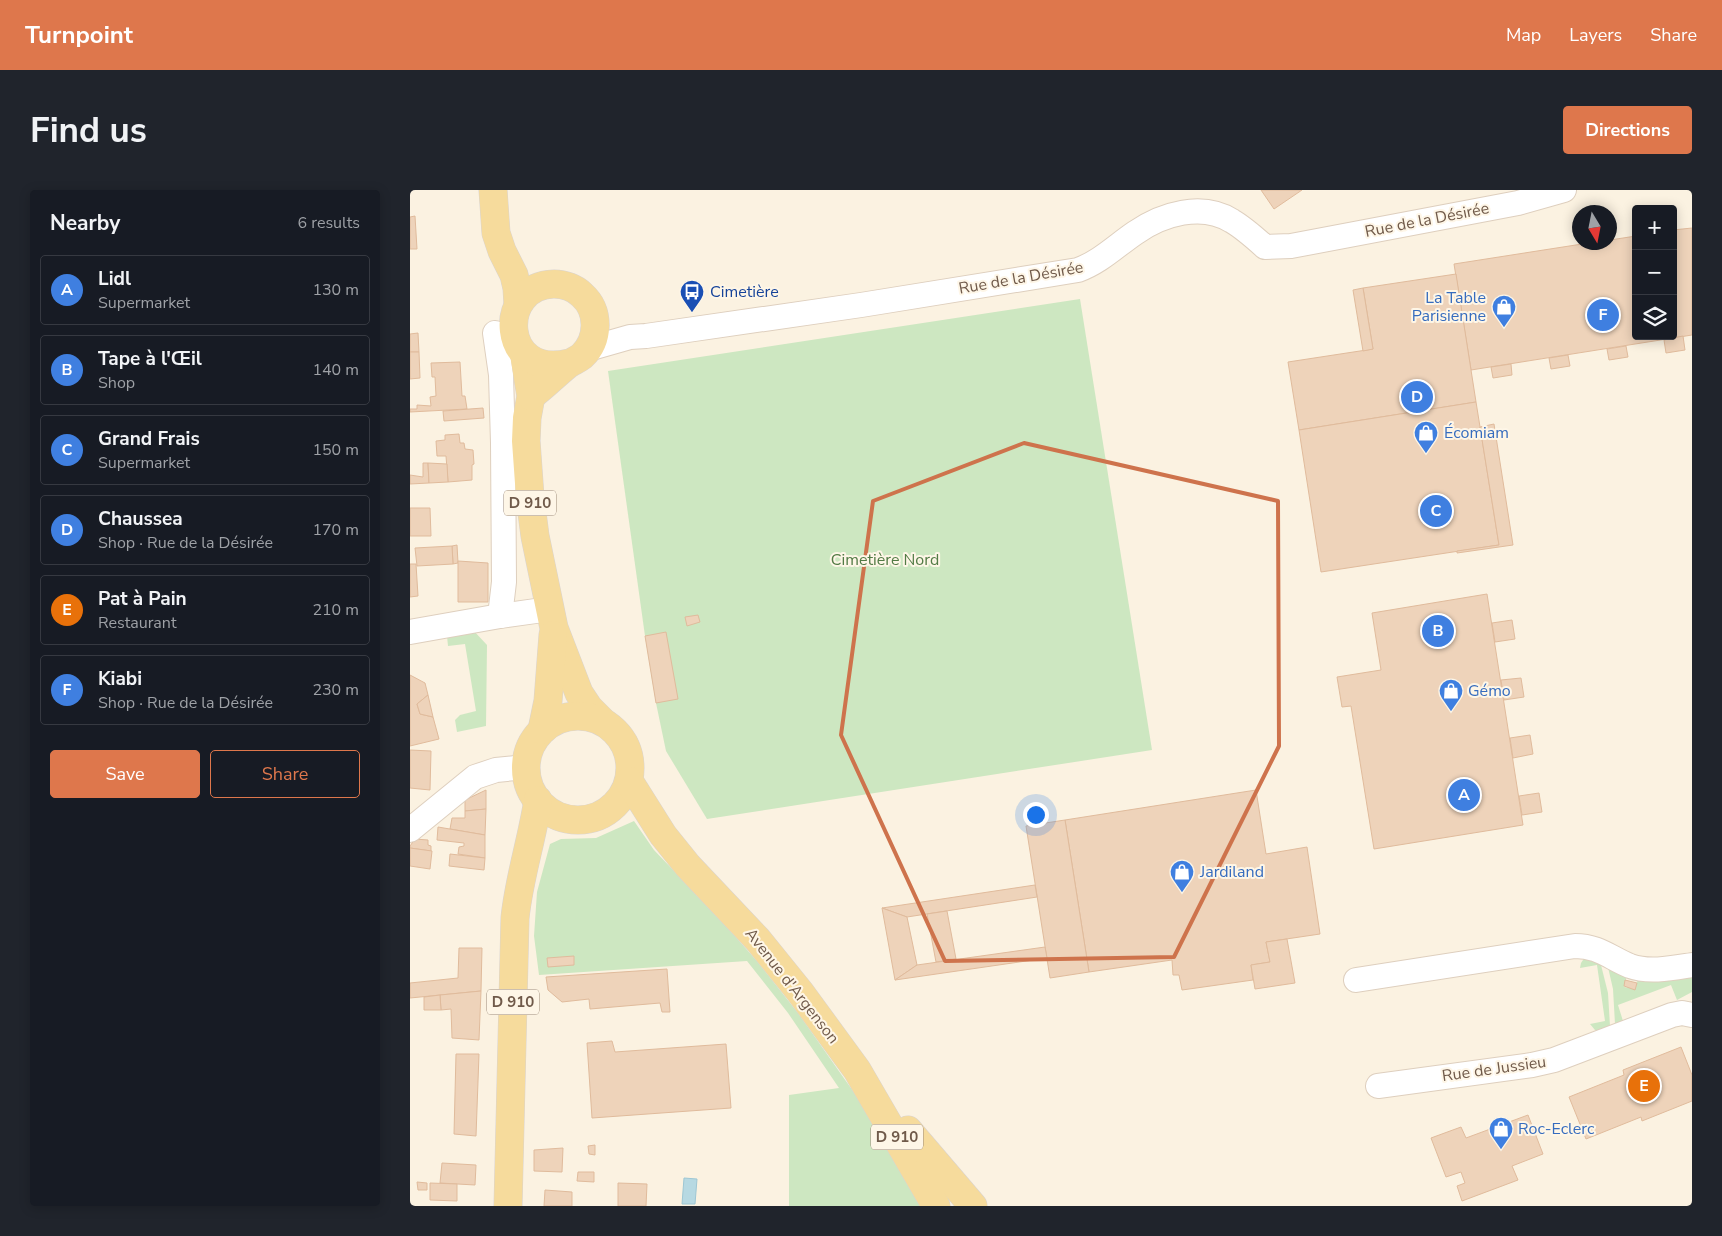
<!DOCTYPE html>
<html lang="en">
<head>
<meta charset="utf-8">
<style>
  body { margin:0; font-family:"Nunito Sans",sans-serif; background:#20242c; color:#f1f3f6 }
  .controls { position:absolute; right:15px; top:15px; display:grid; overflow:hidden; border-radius:5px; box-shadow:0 2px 12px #0003 }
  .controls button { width:45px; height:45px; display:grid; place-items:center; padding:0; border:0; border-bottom:1px solid #363941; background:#171b24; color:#f1f3f6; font:25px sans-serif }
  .compass { position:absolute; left:1162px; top:15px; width:45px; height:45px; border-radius:50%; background:#171b24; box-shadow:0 2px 12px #0003; rotate:170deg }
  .you { position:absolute; left:625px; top:624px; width:18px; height:18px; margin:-12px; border:4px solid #fff; border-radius:50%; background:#1a73e8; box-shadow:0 0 0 8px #1a73e833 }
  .badge { display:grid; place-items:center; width:32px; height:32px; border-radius:50%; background:#de774c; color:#fff; font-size:16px; font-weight:700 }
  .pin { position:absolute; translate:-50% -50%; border:2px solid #fff; box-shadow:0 1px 5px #0006 }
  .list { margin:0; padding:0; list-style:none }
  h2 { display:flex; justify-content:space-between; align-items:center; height:65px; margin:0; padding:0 20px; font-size:21px }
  h2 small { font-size:16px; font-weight:400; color:#9ea1a6 }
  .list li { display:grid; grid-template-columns:32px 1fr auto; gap:15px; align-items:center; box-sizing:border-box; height:70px; margin:0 10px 10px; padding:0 10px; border:1px solid #363941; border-radius:5px }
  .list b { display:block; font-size:19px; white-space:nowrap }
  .list p { margin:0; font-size:16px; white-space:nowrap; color:#9ea1a6 }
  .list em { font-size:16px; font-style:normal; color:#9ea1a6 }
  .actions { display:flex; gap:10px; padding:15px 20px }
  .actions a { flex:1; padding:11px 0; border:1px solid #de774c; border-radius:5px; text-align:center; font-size:18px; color:#de774c }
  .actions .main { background:#de774c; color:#fff }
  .icon { flex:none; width:28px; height:28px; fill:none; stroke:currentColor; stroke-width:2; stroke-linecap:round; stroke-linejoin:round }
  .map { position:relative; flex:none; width:1282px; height:1016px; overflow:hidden; border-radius:5px }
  header { display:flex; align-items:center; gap:30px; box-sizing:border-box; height:70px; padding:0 25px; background:#de774c; color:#fff }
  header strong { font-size:24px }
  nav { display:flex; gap:28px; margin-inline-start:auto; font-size:18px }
  .intro { display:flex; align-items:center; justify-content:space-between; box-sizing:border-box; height:120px; padding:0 30px }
  h1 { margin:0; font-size:35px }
  .button { padding:12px 22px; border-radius:5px; background:#de774c; color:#fff; font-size:18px; font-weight:700 }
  main { display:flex; gap:30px; padding:0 30px }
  aside { flex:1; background:#171b24; border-radius:5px; box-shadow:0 2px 12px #0003 }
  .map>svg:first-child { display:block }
</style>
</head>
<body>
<header>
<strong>Turnpoint</strong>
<nav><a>Map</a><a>Layers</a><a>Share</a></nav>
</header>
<div class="intro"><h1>Find us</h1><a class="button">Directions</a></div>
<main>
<aside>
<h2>Nearby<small>6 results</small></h2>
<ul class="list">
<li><span class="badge" style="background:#3f7fe0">A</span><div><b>Lidl</b><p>Supermarket</p></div><em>130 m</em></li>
<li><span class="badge" style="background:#3f7fe0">B</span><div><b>Tape à l'Œil</b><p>Shop</p></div><em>140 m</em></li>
<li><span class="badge" style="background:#3f7fe0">C</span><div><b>Grand Frais</b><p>Supermarket</p></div><em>150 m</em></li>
<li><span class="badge" style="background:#3f7fe0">D</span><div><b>Chaussea</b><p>Shop · Rue de la Désirée</p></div><em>170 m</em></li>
<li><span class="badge" style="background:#e8710a">E</span><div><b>Pat à Pain</b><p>Restaurant</p></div><em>210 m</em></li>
<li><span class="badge" style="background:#3f7fe0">F</span><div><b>Kiabi</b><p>Shop · Rue de la Désirée</p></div><em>230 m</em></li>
</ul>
<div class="actions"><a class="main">Save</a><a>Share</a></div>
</aside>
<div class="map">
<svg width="1282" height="1016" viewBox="0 0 1282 1016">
  <rect width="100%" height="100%" fill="#fbf2e1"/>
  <g fill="#cde7c1">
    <path d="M 670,109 L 742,560 L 297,629 L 256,561 L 246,513 L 235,446 L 198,181 Z"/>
    <path d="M 62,439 L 77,455 L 76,536 L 47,542 L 45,530 L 50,525 L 66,521 L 55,454 L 38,456 L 37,446 Z"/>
    <path d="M 224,631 L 244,660 L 308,727 L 346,770 L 388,823 L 481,955 L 516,1016 L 379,1016 L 379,905 L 429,898 L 378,823 L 337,771 L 129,785 L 124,746 L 127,702 L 140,654 L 151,649 L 186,648 Z"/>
    <path d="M 1175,767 L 1190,771 L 1198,803 L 1200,836 L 1189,841 L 1185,840 L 1180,834 L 1195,831 L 1187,775 L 1170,778 L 1171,773 Z"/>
    <path d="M 1197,773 L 1217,785 L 1214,797 L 1225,799 L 1228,789 L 1277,787 L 1282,788 L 1282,802 L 1267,810 L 1261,795 L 1208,815 L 1213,831 L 1205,834 L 1203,799 Z"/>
  </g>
  <path fill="#b7d9e2" stroke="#9ec7d4" d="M 274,988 L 287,989 L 285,1014 L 272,1014 Z"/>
  <g fill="#eed3ba" stroke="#e0bb9c">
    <path d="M 851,0 L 892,0 L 864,19 Z"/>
    <path d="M 5,26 L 7,59 L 0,59 L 0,27 Z"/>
    <path d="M 1282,38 L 1282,145 L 1061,180 L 1044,74 L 1185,52 L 1200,52 L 1200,50 L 1226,46 L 1226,146 L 1263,146 L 1263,40 Z"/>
    <path d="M 1046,84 L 1066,212 L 889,240 L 878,172 L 963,159 L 953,98 Z"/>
    <path d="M 953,98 L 963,159 L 953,161 L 943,100 Z"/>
    <path d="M 8,143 L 9,162 L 0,162 L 0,144 Z"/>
    <path d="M 1273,146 L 1275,160 L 1256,163 L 1254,150 Z"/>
    <path d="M 1216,156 L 1218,167 L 1199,170 L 1197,159 Z"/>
    <path d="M 0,162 L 9,162 L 10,188 L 0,189 Z"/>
    <path d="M 1158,165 L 1160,176 L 1141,179 L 1139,168 Z"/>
    <path d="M 50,172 L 52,206 L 55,206 L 57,219 L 0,222 L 0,219 L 7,219 L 7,215 L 21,216 L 20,207 L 26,206 L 25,187 L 22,187 L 21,173 Z"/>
    <path d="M 1101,174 L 1102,185 L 1083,188 L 1081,177 Z"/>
    <path d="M 1066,212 L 1089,355 L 911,382 L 889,240 Z"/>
    <path d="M 73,218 L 74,228 L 34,231 L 33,221 Z"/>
    <path d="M 1084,234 L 1103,355 L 1047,363 L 1047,361 L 1089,355 L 1070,237 Z"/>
    <path d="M 49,244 L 50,253 L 54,253 L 55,259 L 63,260 L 64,274 L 62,275 L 62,290 L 38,292 L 36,266 L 27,266 L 26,251 L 35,250 L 35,245 Z"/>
    <path d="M 13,273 L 18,273 L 19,293 L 0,294 L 0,285 L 13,287 Z"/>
    <path d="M 18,273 L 37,274 L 38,292 L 19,293 Z"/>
    <path d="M 0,318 L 20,318 L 21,346 L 0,346 Z"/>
    <path d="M 47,355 L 48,373 L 43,374 L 42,356 Z"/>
    <path d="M 42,356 L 43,374 L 7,376 L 5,358 Z"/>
    <path d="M 48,371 L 78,373 L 78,412 L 48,412 Z"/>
    <path d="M 0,374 L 6,374 L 8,406 L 0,407 Z"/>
    <path d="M 1077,404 L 1113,635 L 964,659 L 941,516 L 932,517 L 927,487 L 971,480 L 962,423 Z"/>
    <path d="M 288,425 L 290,432 L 277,436 L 275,427 Z"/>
    <path d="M 1102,430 L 1105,449 L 1085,452 L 1082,433 Z"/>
    <path d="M 256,442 L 268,509 L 246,513 L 235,446 Z"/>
    <path d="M 0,485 L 15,493 L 18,505 L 7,514 L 10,524 L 23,527 L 29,549 L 0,556 Z"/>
    <path d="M 1111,488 L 1114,507 L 1094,510 L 1091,490 Z"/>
    <path d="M 18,505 L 23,527 L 10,524 L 7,514 Z"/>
    <path d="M 1120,545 L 1123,564 L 1103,568 L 1100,548 Z"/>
    <path d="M 0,560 L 21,561 L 20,600 L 0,598 Z"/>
    <path d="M 76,600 L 76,619 L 55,621 L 55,610 Z"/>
    <path d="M 846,600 L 856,664 L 897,657 L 910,744 L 856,752 L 860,772 L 841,775 L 843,790 L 772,800 L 769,785 L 763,785 L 762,770 L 679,782 L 655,630 Z"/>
    <path d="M 1129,603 L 1132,622 L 1112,625 L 1109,606 Z"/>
    <path d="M 76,619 L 75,645 L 40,639 L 42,628 L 55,628 L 55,621 Z"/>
    <path d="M 655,630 L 679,782 L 640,788 L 616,636 Z"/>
    <path d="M 28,637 L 75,645 L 75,668 L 48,664 L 49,657 L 54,656 L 54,653 L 27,650 Z"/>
    <path d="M 5,649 L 18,650 L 18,655 L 21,656 L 21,661 L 0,658 L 0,656 Z"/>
    <path d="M 0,658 L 22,661 L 20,679 L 0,676 Z"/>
    <path d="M 40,664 L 75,668 L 74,680 L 39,676 Z"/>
    <path d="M 625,695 L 627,707 L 497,727 L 472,718 Z"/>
    <path d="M 472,718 L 497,727 L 507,775 L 485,790 Z"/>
    <path d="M 537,721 L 546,769 L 526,772 L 517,724 Z"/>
    <path d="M 877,749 L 885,793 L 845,799 L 841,775 L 860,772 L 856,752 Z"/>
    <path d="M 635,757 L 637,768 L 485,790 L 507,775 Z"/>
    <path d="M 49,758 L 72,758 L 71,801 L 0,808 L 0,793 L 48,788 Z"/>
    <path d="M 164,766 L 164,775 L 138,777 L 137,768 Z"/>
    <path d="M 257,779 L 260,822 L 252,822 L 250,813 L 180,819 L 179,809 L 152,812 L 138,800 L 136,787 Z"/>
    <path d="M 1215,790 L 1227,793 L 1225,800 L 1214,796 Z"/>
    <path d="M 71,801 L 69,850 L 42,848 L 41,819 L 31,820 L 30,805 Z"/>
    <path d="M 30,805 L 31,820 L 14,820 L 14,807 Z"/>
    <path d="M 202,851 L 205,862 L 316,854 L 321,918 L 182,928 L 177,853 Z"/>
    <path d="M 1271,857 L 1282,885 L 1282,911 L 1232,931 L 1231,927 L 1176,949 L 1159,907 L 1214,885 L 1213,880 Z"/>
    <path d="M 46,864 L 69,864 L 66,946 L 44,944 Z"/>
    <path d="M 1118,925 L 1133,964 L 1102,976 L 1108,990 L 1052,1011 L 1047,996 L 1055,993 L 1051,982 L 1036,987 L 1021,948 L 1051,937 L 1056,948 Z"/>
    <path d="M 185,955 L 185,965 L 179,964 L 178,956 Z"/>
    <path d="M 153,958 L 152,982 L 124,981 L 124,960 Z"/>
    <path d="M 32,973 L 66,975 L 65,995 L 30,993 Z"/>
    <path d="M 168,982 L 184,982 L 184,992 L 167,991 Z"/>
    <path d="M 7,992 L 17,993 L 17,1000 L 8,1000 Z"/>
    <path d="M 20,993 L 47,994 L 47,1011 L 20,1010 Z"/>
    <path d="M 208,993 L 237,994 L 236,1016 L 208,1016 Z"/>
    <path d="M 135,1000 L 162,1002 L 162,1016 L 134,1016 Z"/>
  </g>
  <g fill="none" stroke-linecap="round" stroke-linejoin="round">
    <defs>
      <g id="street">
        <path d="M 85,143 L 91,185 L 93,253 L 94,392 L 90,426"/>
        <path d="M 178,159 L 220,147 L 236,146 L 451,115 L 668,80 C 690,72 706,56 725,43 C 752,24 792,12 822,31 C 834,38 845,48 855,57 L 881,56 L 1108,13 L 1154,0"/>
        <path d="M 0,442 L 90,426 L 140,419"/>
        <path d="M 0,640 L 65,587 L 86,580 L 116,577"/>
        <path d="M 946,790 L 1165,756 C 1189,756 1200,768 1220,776 C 1239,783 1263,778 1282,775"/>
        <path d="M 968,896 L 1122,875 L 1144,870 L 1262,825 L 1272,823 L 1282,825"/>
      </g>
      <g id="primary">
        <path d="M 83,0 L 86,43 L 92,61 L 104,85 L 107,98 L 108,115"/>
        <path d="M 114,164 L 121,206 L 117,228 L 116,251 L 120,307 L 125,346 L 144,438 L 169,503 L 179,518 L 193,532"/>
        <path d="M 121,206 C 133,197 144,186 156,176 C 161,172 167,170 172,166 C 189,150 190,121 172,105 C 165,98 154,94 144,94 C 86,95 90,190 159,173"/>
        <circle cx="168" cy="578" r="52"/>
        <path d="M 132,540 L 138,511 L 143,445"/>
        <path d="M 219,591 L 253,645 L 278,676 L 348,750 L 390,802 L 447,880 L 526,1016"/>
        <path d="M 498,940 L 563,1016"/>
        <path d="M 98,1016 L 105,728 C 109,688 122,650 128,610"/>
      </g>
    </defs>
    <use href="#street" stroke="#decfbe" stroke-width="26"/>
    <use href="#primary" stroke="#dad4d0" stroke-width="29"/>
    <use href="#street" stroke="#fff" stroke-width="24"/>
    <use href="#primary" stroke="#f6db9c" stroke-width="28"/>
  </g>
  <path fill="none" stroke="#ce734c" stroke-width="4" stroke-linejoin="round" d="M 614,253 L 868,311 L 869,556 L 764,767 L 535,771 L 431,545 L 463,311 Z"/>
  <defs>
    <symbol id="bus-pin" viewBox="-11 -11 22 30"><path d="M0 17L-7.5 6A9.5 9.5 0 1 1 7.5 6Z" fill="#1a4fb4" stroke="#fef6e7"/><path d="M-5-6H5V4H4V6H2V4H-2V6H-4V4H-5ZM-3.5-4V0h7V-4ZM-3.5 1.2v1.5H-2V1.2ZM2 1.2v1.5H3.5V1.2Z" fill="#fff"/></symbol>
    <symbol id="shop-pin" viewBox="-11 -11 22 30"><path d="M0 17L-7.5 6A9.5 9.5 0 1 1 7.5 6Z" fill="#3f7fe0" stroke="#fef6e7"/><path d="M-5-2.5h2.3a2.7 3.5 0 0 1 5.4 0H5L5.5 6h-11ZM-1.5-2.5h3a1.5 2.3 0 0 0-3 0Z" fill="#fff"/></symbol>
  </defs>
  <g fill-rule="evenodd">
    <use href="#bus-pin" x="268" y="88" width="28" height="38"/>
    <use href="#shop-pin" x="1080" y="103" width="28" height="38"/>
    <use href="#shop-pin" x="1002" y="229" width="28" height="38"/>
    <use href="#shop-pin" x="1027" y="487" width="28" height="38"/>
    <use href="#shop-pin" x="758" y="668" width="28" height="38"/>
    <use href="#shop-pin" x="1077" y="925" width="28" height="38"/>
  </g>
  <g text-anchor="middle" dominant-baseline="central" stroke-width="4" stroke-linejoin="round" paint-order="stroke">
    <g fill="#fef6e7" stroke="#9b8979" stroke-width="1">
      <rect x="94" y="300.5" width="52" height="25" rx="4"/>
      <rect x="77" y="799.5" width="52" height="25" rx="4"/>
      <rect x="461" y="934.5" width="52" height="25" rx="4"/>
    </g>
    <g font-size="15" font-weight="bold" fill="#705a4a">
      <text x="120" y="313">D 910</text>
      <text x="103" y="812">D 910</text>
      <text x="487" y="947">D 910</text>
    </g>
    <g font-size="16" fill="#705a4a" stroke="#fef6e7">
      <text transform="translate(1017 30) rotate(-11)">Rue de la Désirée</text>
      <text transform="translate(611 88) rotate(-10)">Rue de la Désirée</text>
      <text transform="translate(382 796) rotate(52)">Avenue d'Argenson</text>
      <text transform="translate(1084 879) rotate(-8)">Rue de Jussieu</text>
    </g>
    <g font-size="16" fill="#164399" stroke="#fef6e7" text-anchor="start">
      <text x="300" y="102">Cimetière</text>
    </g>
    <g font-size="16" fill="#366cbe" stroke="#fef6e7" text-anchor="start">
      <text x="1076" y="108" text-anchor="end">La Table<tspan x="1076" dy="18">Parisienne</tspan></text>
      <text x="1034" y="243">Écomiam</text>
      <text x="1058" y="501">Gémo</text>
      <text x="790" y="682">Jardiland</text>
      <text x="1108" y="939">Roc-Eclerc</text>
    </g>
    <g font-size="16" fill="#527b45" stroke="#fef6e7">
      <text x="475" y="370">Cimetière Nord</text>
    </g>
  </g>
</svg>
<div class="controls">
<button>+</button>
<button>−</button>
<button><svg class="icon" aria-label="layers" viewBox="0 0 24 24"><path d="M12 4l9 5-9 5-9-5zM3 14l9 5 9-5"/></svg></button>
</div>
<svg class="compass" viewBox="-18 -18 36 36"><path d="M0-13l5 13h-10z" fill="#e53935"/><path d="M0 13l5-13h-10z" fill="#9ea1a6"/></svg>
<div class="you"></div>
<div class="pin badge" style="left:1054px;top:605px;background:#3f7fe0">A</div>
<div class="pin badge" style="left:1028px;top:441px;background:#3f7fe0">B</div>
<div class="pin badge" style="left:1026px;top:321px;background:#3f7fe0">C</div>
<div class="pin badge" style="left:1007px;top:207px;background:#3f7fe0">D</div>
<div class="pin badge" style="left:1234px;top:896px;background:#e8710a">E</div>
<div class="pin badge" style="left:1193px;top:125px;background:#3f7fe0">F</div>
</div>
</main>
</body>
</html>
